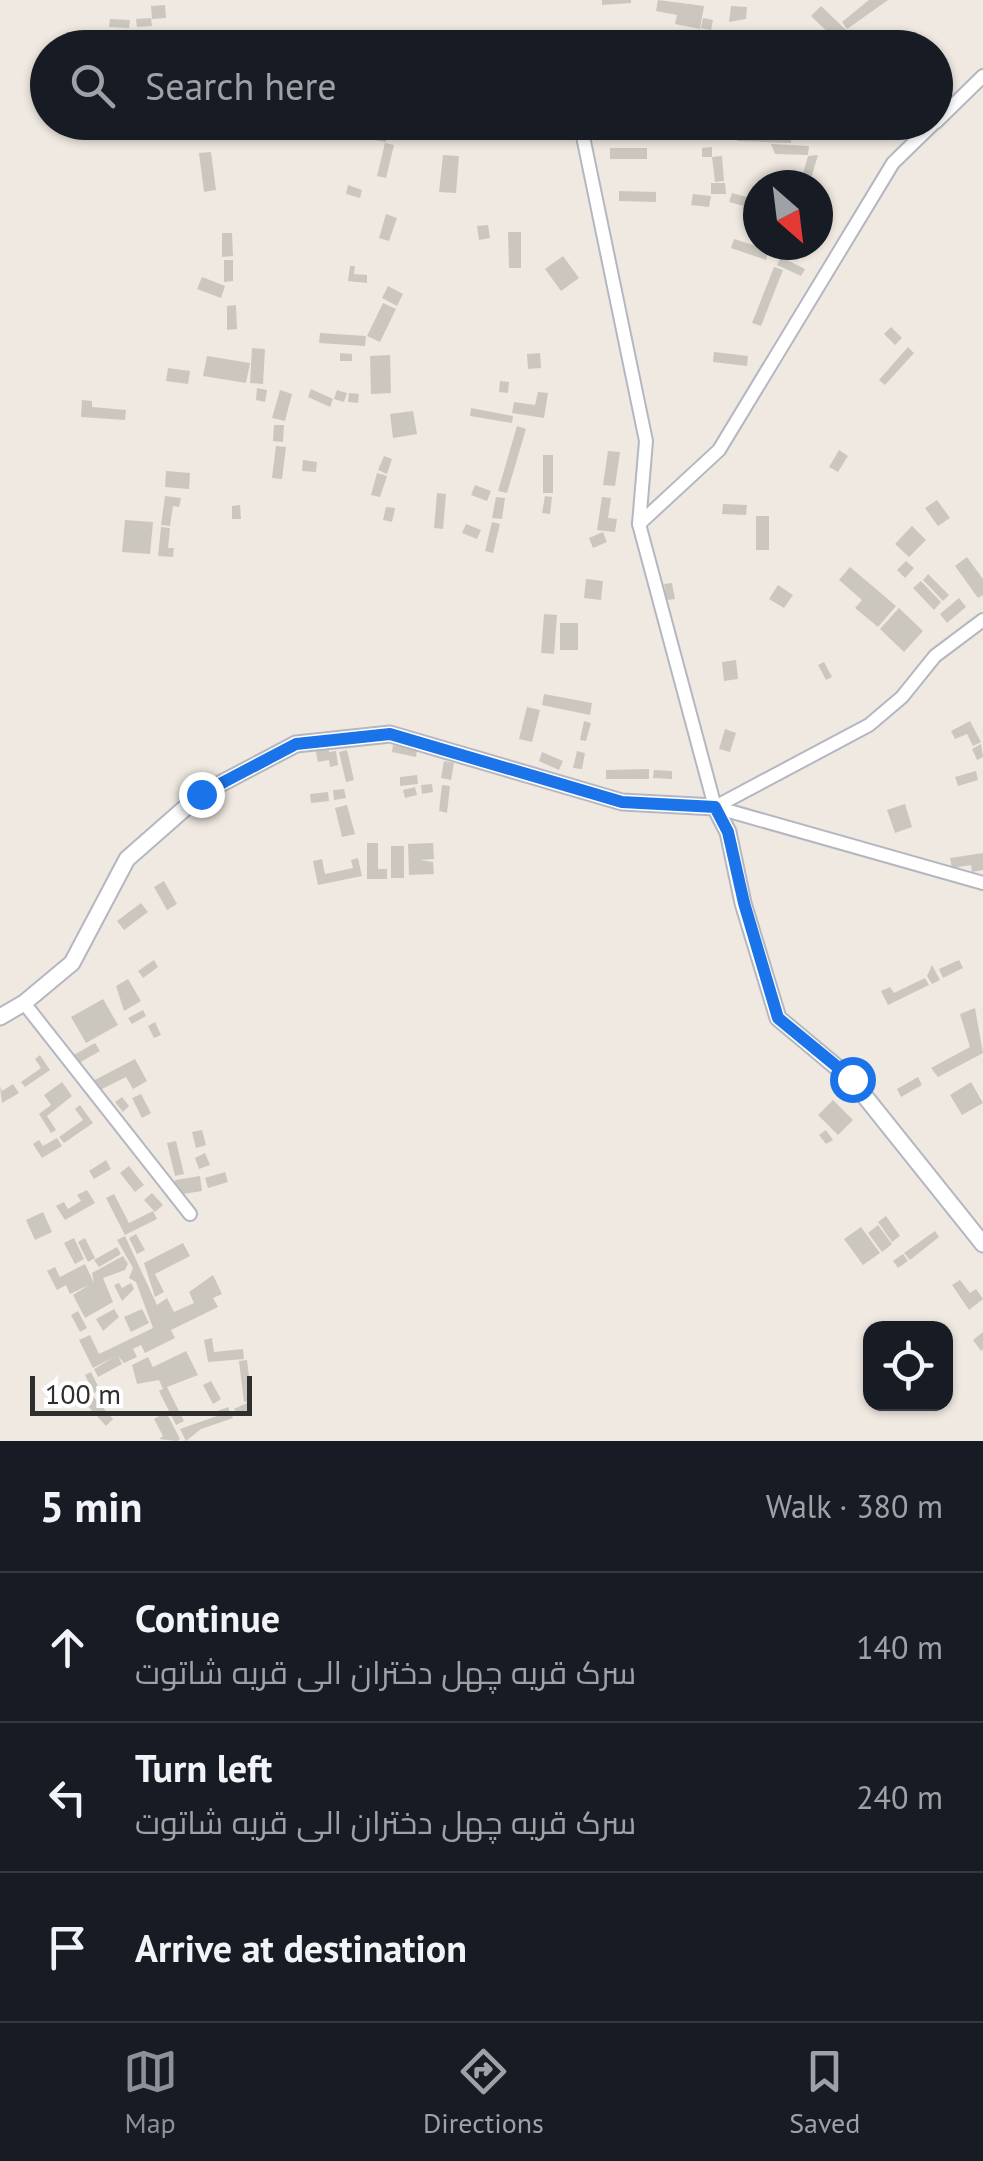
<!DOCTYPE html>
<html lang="en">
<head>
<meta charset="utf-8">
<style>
  body { margin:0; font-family:"PT Sans",Cairo,sans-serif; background:#20242c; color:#f1f3f6 }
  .controls { position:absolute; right:30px; bottom:30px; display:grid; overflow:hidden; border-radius:20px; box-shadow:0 2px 8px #0004 }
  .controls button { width:90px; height:90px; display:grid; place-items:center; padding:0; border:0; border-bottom:2px solid #363941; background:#171b24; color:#f1f3f6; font:50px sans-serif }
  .compass { position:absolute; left:743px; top:170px; width:90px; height:90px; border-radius:50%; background:#171b24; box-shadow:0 2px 8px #0004; rotate:152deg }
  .scale { position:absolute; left:30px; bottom:25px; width:222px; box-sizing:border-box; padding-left:10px; border:5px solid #2e2e2e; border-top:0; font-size:28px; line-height:35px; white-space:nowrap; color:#2e2e2e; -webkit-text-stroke:8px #fff; paint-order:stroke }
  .stop { position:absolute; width:30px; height:30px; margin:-22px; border:8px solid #1a73e8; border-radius:50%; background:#fff }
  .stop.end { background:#1a73e8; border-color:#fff; box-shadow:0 2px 10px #0008 }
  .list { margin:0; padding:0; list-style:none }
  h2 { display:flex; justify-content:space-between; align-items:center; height:130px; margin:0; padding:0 40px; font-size:42px }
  h2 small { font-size:32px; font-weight:400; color:#9ea1a6 }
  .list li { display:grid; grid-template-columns:65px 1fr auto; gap:30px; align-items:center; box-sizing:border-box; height:150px; padding:0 40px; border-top:2px solid #363941 }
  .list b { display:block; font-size:38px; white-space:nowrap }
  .list p { margin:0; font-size:32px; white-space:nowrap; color:#9ea1a6 }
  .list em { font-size:32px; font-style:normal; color:#9ea1a6 }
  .icon { flex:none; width:55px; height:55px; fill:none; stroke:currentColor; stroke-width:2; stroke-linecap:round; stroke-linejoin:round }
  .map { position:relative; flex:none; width:983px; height:1441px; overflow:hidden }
  .search { position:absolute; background:#171b24; box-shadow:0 2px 8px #0004; left:30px; right:30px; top:30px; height:110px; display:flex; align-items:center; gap:25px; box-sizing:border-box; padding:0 35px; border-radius:55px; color:#9ea1a6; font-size:38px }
  .sheet { height:580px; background:#171b24 }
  nav { display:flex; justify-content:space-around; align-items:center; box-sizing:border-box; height:140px; border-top:2px solid #363941; background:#171b24; font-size:28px; color:#9ea1a6 }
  nav a { display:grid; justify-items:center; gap:5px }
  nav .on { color:#8c9099 }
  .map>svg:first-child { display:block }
</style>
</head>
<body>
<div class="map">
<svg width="983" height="1441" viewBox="0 0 983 1441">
  <rect width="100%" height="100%" fill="#efe9e1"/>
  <g fill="#cbc7bf">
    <path d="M 602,0 L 631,0 L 631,3 L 602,5 Z"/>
    <path d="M 658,0 L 704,6 L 700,29 L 675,24 L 677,15 L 656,11 Z"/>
    <path d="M 869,0 L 888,0 L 847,29 L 842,22 Z"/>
    <path d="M 165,5 L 166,18 L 152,19 L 151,6 Z"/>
    <path d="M 731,6 L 747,7 L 746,19 L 729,22 Z"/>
    <path d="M 821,6 L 846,30 L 836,40 L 811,16 Z"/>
    <path d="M 151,18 L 152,26 L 137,27 L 136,19 Z"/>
    <path d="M 703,18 L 713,20 L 711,30 L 701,28 Z"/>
    <path d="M 110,19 L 130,20 L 129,28 L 109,27 Z"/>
    <path d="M 639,122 L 674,123 L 674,134 L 639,133 Z"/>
    <path d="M 365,128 L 387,132 L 386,142 L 363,138 Z"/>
    <path d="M 737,132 L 791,134 L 791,143 L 737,141 Z"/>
    <path d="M 385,143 L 394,145 L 386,178 L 377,176 Z"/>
    <path d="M 771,144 L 809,146 L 808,155 L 775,154 Z"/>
    <path d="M 712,147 L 712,157 L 722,156 L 724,181 L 715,182 L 712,157 L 702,157 L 702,148 Z"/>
    <rect x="610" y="148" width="37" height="11"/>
    <path d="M 211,152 L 216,190 L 204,192 L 199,153 Z"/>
    <path d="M 443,155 L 459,156 L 456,193 L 439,192 Z"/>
    <path d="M 818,155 L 809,185 L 800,185 L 808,156 Z"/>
    <path d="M 711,183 L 725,183 L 726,194 L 711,194 Z"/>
    <path d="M 348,185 L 362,190 L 360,198 L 346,194 Z"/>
    <path d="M 619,191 L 656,192 L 656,202 L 619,201 Z"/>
    <path d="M 732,193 L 754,199 L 751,208 L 729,202 Z"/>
    <path d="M 693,194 L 711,196 L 709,207 L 691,205 Z"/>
    <path d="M 386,214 L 397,218 L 389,241 L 379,238 Z"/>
    <path d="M 488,225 L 490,238 L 479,240 L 477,226 Z"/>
    <path d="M 508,232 L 521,232 L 521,268 L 509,268 Z"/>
    <path d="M 222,233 L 232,233 L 233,256 L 222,257 Z"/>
    <path d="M 734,239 L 769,250 L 766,260 L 731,248 Z"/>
    <path d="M 563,256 L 579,278 L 561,291 L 545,269 Z"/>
    <path d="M 781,257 L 805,269 L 801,276 L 777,265 Z"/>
    <path d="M 224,260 L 233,260 L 233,281 L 224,282 Z"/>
    <path d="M 350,266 L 355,266 L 354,274 L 367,275 L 367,283 L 348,281 Z"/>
    <path d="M 774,267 L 783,270 L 761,326 L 752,323 Z"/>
    <path d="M 202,277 L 225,286 L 221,298 L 197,289 Z"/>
    <path d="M 388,286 L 403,294 L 397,306 L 382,298 Z"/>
    <path d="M 383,303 L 396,309 L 380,342 L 367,336 Z"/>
    <path d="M 236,305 L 237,329 L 227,330 L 227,306 Z"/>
    <path d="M 891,327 L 902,338 L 895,345 L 884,334 Z"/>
    <path d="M 320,333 L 366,336 L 365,346 L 319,343 Z"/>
    <path d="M 908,347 L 914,353 L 885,385 L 879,380 Z"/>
    <path d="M 252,348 L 265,349 L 263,384 L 250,383 Z"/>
    <path d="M 714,352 L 748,356 L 747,366 L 713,362 Z"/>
    <path d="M 340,353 L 352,354 L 352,361 L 340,361 Z"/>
    <path d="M 540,353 L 541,368 L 528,369 L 527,354 Z"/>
    <path d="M 390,355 L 391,393 L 371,394 L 370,356 Z"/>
    <path d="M 207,356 L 250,363 L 246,383 L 203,376 Z"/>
    <path d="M 168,368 L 190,371 L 188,384 L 166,381 Z"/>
    <path d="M 500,381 L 509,382 L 508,393 L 499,392 Z"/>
    <path d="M 257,388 L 267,390 L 265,402 L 256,400 Z"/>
    <path d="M 311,389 L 333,399 L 330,407 L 308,397 Z"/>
    <path d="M 280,390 L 292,394 L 285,421 L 272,418 Z"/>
    <path d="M 337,390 L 347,393 L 344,402 L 334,399 Z"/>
    <path d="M 538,392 L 548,393 L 544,418 L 512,413 L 514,402 L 535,405 Z"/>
    <path d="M 349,393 L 359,394 L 358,403 L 348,402 Z"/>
    <path d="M 82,400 L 92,401 L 92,407 L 126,410 L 125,420 L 81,417 Z"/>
    <path d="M 471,408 L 513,416 L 512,423 L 470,416 Z"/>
    <path d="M 413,411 L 417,434 L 393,438 L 390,414 Z"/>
    <path d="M 274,425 L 284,425 L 283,442 L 273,441 Z"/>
    <path d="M 517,426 L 526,429 L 507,493 L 498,491 Z"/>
    <path d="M 276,446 L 286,447 L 282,479 L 272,478 Z"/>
    <path d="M 839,450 L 848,456 L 838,472 L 829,467 Z"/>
    <path d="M 608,451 L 620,452 L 615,486 L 603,485 Z"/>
    <rect x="543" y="455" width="10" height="38"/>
    <path d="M 384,456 L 392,459 L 387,474 L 378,470 Z"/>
    <path d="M 303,460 L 317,462 L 316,472 L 302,471 Z"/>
    <path d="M 166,471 L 190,473 L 189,489 L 165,487 Z"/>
    <path d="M 377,473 L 387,476 L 380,497 L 371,495 Z"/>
    <path d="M 475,485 L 491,491 L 487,501 L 471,495 Z"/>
    <path d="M 437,493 L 446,494 L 443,529 L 434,528 Z"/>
    <path d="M 165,496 L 181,498 L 179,507 L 173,506 L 170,526 L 161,525 Z"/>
    <path d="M 545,496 L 552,497 L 550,514 L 542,513 Z"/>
    <path d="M 496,497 L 505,498 L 502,519 L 492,518 Z"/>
    <path d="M 602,497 L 611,498 L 608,518 L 617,519 L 615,532 L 597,530 Z"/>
    <path d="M 937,500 L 950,518 L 938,526 L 925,508 Z"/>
    <path d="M 723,504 L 747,505 L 746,515 L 722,514 Z"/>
    <path d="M 240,505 L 241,519 L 232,519 L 232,506 Z"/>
    <path d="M 386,507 L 395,508 L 392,522 L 383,520 Z"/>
    <rect x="756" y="516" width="13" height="34"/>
    <path d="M 125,520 L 153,522 L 150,554 L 122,552 Z"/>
    <path d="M 492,522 L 500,524 L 493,553 L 485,551 Z"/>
    <path d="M 466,524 L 481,530 L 477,539 L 462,533 Z"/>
    <path d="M 912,526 L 926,540 L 909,557 L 895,544 Z"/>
    <path d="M 161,527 L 170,528 L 168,548 L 174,548 L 173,557 L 158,556 Z"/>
    <path d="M 603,532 L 607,542 L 593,548 L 589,538 Z"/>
    <path d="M 967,557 L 983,579 L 983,595 L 978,598 L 955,566 Z"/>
    <path d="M 906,561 L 914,568 L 905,578 L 897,570 Z"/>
    <path d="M 850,567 L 896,606 L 878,627 L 855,608 L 862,600 L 839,580 Z"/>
    <path d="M 928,574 L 949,595 L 943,601 L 923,580 Z"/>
    <path d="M 586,579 L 603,581 L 601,600 L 584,598 Z"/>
    <path d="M 921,581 L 941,602 L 934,610 L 913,588 Z"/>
    <path d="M 672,583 L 675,599 L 667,600 L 664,584 Z"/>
    <path d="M 778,585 L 793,595 L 784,608 L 769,599 Z"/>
    <path d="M 959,598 L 966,607 L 947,623 L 940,614 Z"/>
    <path d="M 899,608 L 923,631 L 904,652 L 880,629 Z"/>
    <path d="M 544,614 L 557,615 L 554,654 L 541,653 Z"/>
    <rect x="560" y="623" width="18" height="27"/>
    <path d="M 736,660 L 738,679 L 724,681 L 722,662 Z"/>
    <path d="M 824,662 L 832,677 L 826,680 L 818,665 Z"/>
    <path d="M 544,694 L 592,703 L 590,715 L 542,705 Z"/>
    <path d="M 527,707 L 540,710 L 532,742 L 519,739 Z"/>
    <path d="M 584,721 L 591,723 L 586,741 L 580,740 Z"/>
    <path d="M 970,721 L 981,742 L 973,746 L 967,734 L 955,739 L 951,731 Z"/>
    <path d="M 725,729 L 736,733 L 730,752 L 719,749 Z"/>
    <path d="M 981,744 L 983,757 L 977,760 L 972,749 Z"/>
    <path d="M 393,745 L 417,750 L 416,757 L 392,752 Z"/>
    <path d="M 328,746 L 329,752 L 336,751 L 338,765 L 330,767 L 329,760 L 318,762 L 315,748 Z"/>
    <path d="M 347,750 L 354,780 L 346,782 L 339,752 Z"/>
    <path d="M 577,751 L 585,753 L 582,769 L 573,768 Z"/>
    <path d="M 542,752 L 563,761 L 559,770 L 539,761 Z"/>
    <path d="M 444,761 L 454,763 L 451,780 L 441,778 Z"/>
    <path d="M 649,769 L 649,779 L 606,779 L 606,770 Z"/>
    <path d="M 654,770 L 672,771 L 672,779 L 653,778 Z"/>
    <path d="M 976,771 L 978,780 L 958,786 L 955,777 Z"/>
    <path d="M 417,775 L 418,784 L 400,786 L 400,777 Z"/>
    <path d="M 432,784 L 433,792 L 422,794 L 421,785 Z"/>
    <path d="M 442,785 L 450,786 L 447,813 L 439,811 Z"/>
    <path d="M 415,787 L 417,795 L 405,798 L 403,790 Z"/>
    <path d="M 344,789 L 346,798 L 334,800 L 333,790 Z"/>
    <path d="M 328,792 L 329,801 L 311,803 L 310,794 Z"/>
    <path d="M 905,804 L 912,827 L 895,833 L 887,810 Z"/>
    <path d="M 347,805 L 355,834 L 342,837 L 335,808 Z"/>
    <path d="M 367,843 L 378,843 L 378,869 L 387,869 L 387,879 L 367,879 Z"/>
    <path d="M 433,843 L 434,859 L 420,860 L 433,862 L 434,874 L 409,875 L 408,844 Z"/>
    <rect x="391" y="846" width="13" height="32"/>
    <path d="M 983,853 L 983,870 L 972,872 L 971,865 L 952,868 L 950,858 Z"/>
    <path d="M 358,858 L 362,876 L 318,885 L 313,861 L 322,859 L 325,874 L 353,868 L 351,860 Z"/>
    <path d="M 164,881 L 177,904 L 167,910 L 154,887 Z"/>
    <path d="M 141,903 L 148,912 L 124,930 L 117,921 Z"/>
    <path d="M 154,960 L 158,967 L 143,978 L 138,971 Z"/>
    <path d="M 959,960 L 963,968 L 943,978 L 939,969 Z"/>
    <path d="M 932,965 L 940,980 L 932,984 L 927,976 Z"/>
    <path d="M 925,978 L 929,985 L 888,1005 L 881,991 L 890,987 L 894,993 Z"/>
    <path d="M 128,979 L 141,1001 L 124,1011 L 116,986 Z"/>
    <path d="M 103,999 L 118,1025 L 86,1043 L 71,1017 Z"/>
    <path d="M 975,1008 L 983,1053 L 938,1077 L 931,1068 L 970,1047 L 960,1014 Z"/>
    <path d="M 143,1010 L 146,1016 L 132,1024 L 128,1018 Z"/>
    <path d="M 155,1022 L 161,1035 L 154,1038 L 148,1026 Z"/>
    <path d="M 95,1043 L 100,1051 L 77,1064 L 72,1056 Z"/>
    <path d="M 40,1055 L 50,1070 L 25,1087 L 21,1082 L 41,1068 L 35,1059 Z"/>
    <path d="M 135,1059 L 147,1081 L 133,1089 L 126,1077 L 96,1092 L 91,1082 Z"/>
    <path d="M 918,1077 L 922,1085 L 901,1097 L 897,1089 Z"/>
    <path d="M 62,1082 L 72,1096 L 47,1116 L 56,1130 L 51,1133 L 39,1114 L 51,1105 L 44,1095 Z"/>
    <path d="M 971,1082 L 983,1103 L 962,1115 L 950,1095 Z"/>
    <path d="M 13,1084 L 19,1093 L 2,1103 L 0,1087 L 2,1091 Z"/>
    <path d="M 141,1094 L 151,1113 L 142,1118 L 132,1098 Z"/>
    <path d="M 122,1097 L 129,1106 L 123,1112 L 115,1102 Z"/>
    <path d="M 833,1100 L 853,1120 L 838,1135 L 818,1115 Z"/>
    <path d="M 80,1105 L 93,1123 L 64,1143 L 59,1137 L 83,1120 L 75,1109 Z"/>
    <path d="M 202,1130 L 206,1145 L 196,1148 L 192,1132 Z"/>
    <path d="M 826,1130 L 833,1140 L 826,1144 L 819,1135 Z"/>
    <path d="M 57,1138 L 62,1146 L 42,1158 L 33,1144 L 39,1140 L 43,1146 Z"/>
    <path d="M 176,1141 L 184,1174 L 175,1176 L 167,1143 Z"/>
    <path d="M 205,1153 L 210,1165 L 199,1169 L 195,1158 Z"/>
    <path d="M 106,1160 L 111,1169 L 94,1179 L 89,1171 Z"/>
    <path d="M 129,1166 L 144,1185 L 135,1192 L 120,1173 Z"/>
    <path d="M 225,1172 L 228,1182 L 208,1188 L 205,1178 Z"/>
    <path d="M 200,1176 L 202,1191 L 177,1195 L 175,1180 Z"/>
    <path d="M 87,1190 L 95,1203 L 65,1220 L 56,1206 L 64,1202 L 68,1209 L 81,1201 L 77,1195 Z"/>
    <path d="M 152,1193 L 163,1205 L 155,1212 L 144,1200 Z"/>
    <path d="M 114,1194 L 129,1223 L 153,1211 L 157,1219 L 125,1235 L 106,1198 Z"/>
    <path d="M 43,1212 L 52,1232 L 35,1240 L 26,1220 Z"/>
    <path d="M 886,1216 L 900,1236 L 892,1242 L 878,1222 Z"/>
    <path d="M 878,1225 L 892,1244 L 882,1252 L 868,1233 Z"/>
    <path d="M 861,1227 L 880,1253 L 863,1265 L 844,1239 Z"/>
    <path d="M 935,1231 L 939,1237 L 910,1260 L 904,1253 Z"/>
    <path d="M 136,1234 L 145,1250 L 137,1254 L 129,1238 Z"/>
    <path d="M 125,1236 L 157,1305 L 167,1298 L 174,1312 L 194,1303 L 189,1292 L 213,1275 L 222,1294 L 213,1298 L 218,1307 L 171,1330 L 175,1338 L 145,1353 L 141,1345 L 133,1349 L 137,1357 L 124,1363 L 118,1356 L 122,1364 L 98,1377 L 94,1369 L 114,1357 L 93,1368 L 79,1340 L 90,1335 L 99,1354 L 153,1328 L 136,1282 L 129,1278 L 133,1268 L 117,1240 Z"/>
    <path d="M 74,1238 L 84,1259 L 75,1264 L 64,1243 Z"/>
    <path d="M 85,1238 L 95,1258 L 88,1262 L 78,1242 Z"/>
    <path d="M 183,1243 L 190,1256 L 155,1274 L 164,1292 L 155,1297 L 144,1263 Z"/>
    <path d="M 117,1247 L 121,1254 L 99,1267 L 94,1260 Z"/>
    <path d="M 903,1254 L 908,1261 L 898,1268 L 893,1261 Z"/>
    <path d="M 123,1256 L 128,1264 L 125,1270 L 103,1278 L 113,1302 L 85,1318 L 73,1295 L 89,1285 L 70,1294 L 66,1285 L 57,1290 L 47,1271 L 55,1267 L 60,1277 L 85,1264 L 94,1283 L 92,1273 Z"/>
    <path d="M 960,1280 L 970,1293 L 976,1289 L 983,1299 L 969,1310 L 952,1285 Z"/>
    <path d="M 119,1283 L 122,1288 L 131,1283 L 134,1289 L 122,1301 L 114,1285 Z"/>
    <path d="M 114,1309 L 119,1317 L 103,1331 L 96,1319 Z"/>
    <path d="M 142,1309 L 149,1323 L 131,1332 L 124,1317 Z"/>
    <path d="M 78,1311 L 87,1328 L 80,1332 L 71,1315 Z"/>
    <path d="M 983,1332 L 983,1349 L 981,1351 L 973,1340 Z"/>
    <path d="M 212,1338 L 214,1352 L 243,1349 L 244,1359 L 208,1362 L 204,1340 Z"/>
    <path d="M 186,1351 L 198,1375 L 167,1387 L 184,1421 L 176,1425 L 159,1391 L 163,1389 L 159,1380 L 137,1384 L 132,1365 L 148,1357 L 153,1367 Z"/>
    <path d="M 247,1360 L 252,1401 L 244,1402 L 239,1361 Z"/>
    <path d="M 91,1372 L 100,1390 L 94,1393 L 85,1375 Z"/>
    <path d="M 211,1381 L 221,1399 L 213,1404 L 203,1385 Z"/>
    <path d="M 91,1394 L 113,1419 L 106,1426 L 83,1401 Z"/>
    <path d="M 247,1403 L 250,1409 L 237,1416 L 234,1409 Z"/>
    <path d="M 228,1407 L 233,1418 L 201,1429 L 186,1441 L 180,1429 L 217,1416 L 215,1412 Z"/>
    <path d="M 166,1412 L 180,1439 L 177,1441 L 159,1439 L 163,1436 L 154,1419 Z"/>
  </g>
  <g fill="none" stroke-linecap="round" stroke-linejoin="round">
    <defs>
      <g id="minor">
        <path d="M 580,122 L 646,441 L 639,524 L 715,807"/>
        <path d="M 936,122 L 983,76"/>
        <path d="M 639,524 L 719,450 L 893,163 L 935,122"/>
        <path d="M 715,807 L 869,725 L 902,697 L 935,656 L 983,620"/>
        <path d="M 715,807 L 983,883"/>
        <path d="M 24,1003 L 190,1214"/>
      </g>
      <path id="tertiary" d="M 0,1017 L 24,1003 L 72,963 L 127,859 L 201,794 L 296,744 L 390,734 L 622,802 L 715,807 L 728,832 L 743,903 L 778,1018 L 851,1079 L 983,1244"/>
    </defs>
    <use href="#minor" stroke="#b4b7c1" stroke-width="16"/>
    <use href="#tertiary" stroke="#b4b7c1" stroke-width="19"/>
    <use href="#minor" stroke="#fff" stroke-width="12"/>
    <use href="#tertiary" stroke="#fff" stroke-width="15"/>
  </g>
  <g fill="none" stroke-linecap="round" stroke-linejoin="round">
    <path stroke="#1a73e8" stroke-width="12" d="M 201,794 L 296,744 L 390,734 L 622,802 L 715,807 L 728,832 L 744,903 L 778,1018 L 852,1079"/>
  </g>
</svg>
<div class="controls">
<button><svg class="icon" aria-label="locate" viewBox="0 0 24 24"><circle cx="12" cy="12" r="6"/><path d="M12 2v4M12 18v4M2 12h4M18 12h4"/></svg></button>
</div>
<svg class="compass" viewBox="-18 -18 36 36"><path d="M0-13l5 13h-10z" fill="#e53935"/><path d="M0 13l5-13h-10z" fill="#9ea1a6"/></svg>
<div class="scale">100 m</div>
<div class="stop" style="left:852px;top:1079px"></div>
<div class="stop end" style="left:201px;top:794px"></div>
<div class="search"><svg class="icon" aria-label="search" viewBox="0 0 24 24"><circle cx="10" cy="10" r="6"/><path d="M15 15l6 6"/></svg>Search here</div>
</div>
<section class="sheet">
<h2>5 min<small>Walk · 380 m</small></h2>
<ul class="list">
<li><svg class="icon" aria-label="ahead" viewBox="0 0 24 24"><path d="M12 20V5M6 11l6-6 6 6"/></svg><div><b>Continue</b><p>سرک قریه چهل دختران الی قریه شاتوت</p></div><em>140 m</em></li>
<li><svg class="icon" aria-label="left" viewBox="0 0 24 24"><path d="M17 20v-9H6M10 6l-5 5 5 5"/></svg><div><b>Turn left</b><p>سرک قریه چهل دختران الی قریه شاتوت</p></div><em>240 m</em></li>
<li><svg class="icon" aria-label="arrive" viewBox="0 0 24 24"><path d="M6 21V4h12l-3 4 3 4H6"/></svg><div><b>Arrive at destination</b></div></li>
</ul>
</section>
<nav>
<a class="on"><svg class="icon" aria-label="map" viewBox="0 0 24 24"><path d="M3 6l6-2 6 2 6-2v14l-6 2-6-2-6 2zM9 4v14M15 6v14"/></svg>Map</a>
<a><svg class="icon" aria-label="directions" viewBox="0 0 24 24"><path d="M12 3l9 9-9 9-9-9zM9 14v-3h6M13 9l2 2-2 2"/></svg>Directions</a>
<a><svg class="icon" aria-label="saved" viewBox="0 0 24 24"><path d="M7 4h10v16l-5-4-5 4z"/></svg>Saved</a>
</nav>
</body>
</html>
